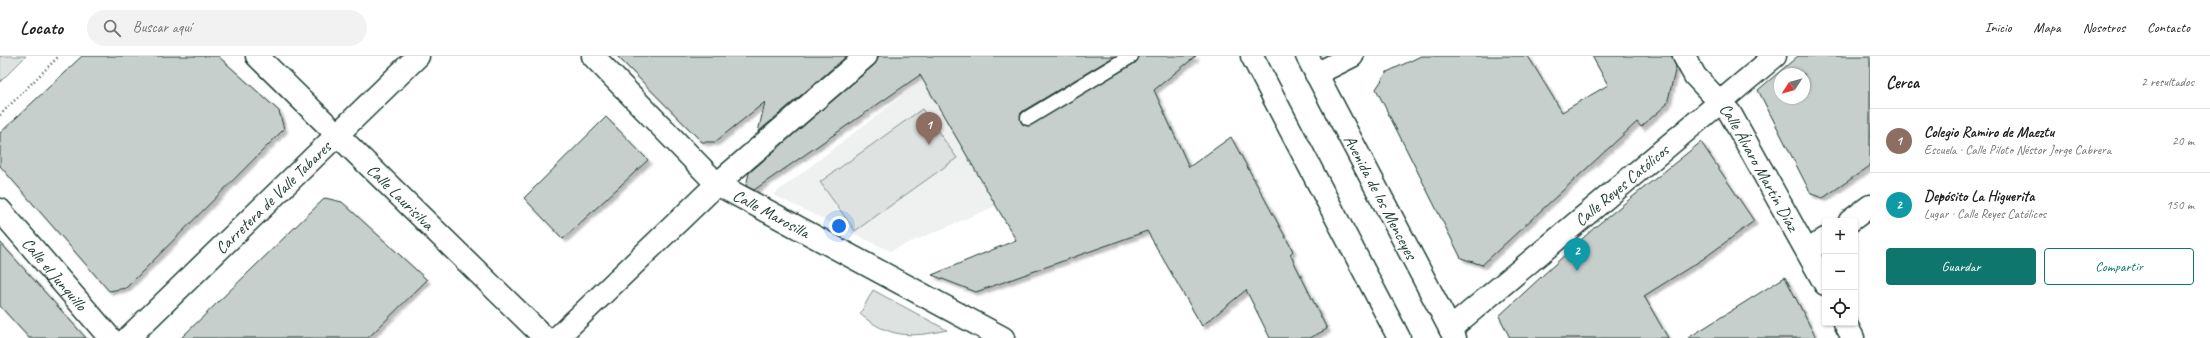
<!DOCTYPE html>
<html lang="es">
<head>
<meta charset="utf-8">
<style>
  body { margin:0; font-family:Caveat,sans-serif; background:#f2f2f2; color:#202124 }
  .controls { position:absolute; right:12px; bottom:12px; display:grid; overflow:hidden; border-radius:4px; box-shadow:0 1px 3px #0004 }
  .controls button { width:36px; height:36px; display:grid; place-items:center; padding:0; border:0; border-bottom:1px solid #e0e0e0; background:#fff; color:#202124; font:20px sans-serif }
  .compass { position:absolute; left:1774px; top:12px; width:36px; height:36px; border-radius:50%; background:#fff; box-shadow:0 1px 3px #0004; rotate:234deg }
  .you { position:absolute; left:839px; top:170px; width:14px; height:14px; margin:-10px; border:3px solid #fff; border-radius:50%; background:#1a73e8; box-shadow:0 0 0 6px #1a73e833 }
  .badge { display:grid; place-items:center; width:26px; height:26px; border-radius:50%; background:#0f766e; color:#fff; font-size:13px; font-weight:700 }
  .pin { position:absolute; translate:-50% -33px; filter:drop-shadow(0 1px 2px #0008) }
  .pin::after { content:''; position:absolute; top:21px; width:14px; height:12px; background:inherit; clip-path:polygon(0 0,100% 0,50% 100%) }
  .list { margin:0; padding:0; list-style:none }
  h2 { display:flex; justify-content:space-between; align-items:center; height:52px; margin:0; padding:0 16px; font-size:17px }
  h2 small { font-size:13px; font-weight:400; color:#757577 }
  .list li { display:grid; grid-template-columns:26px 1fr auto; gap:12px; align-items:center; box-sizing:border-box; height:64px; padding:0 16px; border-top:1px solid #e0e0e0 }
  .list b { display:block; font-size:15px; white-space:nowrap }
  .list p { margin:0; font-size:13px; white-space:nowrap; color:#757577 }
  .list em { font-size:13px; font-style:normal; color:#757577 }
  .actions { display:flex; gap:8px; padding:12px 16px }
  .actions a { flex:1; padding:9px 0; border:1px solid #0f766e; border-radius:4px; text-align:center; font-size:14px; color:#0f766e }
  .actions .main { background:#0f766e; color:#fff }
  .icon { flex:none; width:22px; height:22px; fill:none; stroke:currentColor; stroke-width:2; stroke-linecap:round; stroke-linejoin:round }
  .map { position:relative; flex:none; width:1870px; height:282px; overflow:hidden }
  header { display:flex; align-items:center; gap:24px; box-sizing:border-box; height:56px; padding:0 20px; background:#fff; border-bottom:1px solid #e0e0e0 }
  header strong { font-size:19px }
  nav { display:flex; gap:22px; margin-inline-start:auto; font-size:14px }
  .search { width:280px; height:36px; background:#f2f2f2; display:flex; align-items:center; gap:10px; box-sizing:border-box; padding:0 14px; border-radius:22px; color:#757577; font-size:15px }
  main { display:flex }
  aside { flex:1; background:#fff }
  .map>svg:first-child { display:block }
</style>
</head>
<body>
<header>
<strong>Locato</strong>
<div class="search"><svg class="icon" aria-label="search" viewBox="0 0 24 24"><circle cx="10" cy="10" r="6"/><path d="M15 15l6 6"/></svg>Buscar aquí</div>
<nav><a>Inicio</a><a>Mapa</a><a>Nosotros</a><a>Contacto</a></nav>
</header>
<main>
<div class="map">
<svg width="1870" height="282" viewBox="0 0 1870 282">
  <defs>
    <filter id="shadow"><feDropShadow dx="3.5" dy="3.5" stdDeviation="1" flood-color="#0004"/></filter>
  </defs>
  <rect width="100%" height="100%" fill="#fff"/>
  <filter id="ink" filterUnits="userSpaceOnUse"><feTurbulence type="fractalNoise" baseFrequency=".025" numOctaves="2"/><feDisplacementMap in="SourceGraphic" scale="8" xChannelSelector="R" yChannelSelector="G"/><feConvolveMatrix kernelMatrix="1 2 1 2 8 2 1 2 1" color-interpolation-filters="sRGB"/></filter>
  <g filter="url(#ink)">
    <path fill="#eef1f0" d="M 923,24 L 1000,51 L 996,150 L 890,195 L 773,139 Z"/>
    <g fill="#dee3e2" stroke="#7e908b">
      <path d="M 0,0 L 26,0 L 0,26 Z"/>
      <path d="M 922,53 L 957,102 L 855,175 L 820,126 Z"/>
      <path d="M 873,234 L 947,274 C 911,282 889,282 860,258 Z"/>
    </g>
    <g fill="#c7cfcc" stroke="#1f3d34" fill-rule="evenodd" filter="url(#shadow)">
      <path d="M 82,0 L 218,0 L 279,55 L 284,73 L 126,232 L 109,235 L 0,110 L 0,77 Z"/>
      <path d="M 617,0 L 847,0 L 758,76 L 765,46 L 715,86 L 702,86 Z"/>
      <path d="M 878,0 L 1115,0 L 1023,55 L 1020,58 L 1021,66 L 1028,70 L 1135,7 L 1139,0 L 1196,0 L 1154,34 L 1189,111 L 1231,81 L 1293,195 L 1290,198 L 1327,273 L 1310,282 L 1270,282 L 1246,234 L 1202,270 L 1147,175 L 976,236 L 932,219 L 1016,184 L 920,19 L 754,134 L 746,130 L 749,117 L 874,9 Z"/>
      <path d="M 1421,0 L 1528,0 L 1562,56 L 1608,29 L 1592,0 L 1672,0 L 1676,11 L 1667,48 L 1641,71 L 1637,66 L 1482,209 L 1461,202 L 1376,33 L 1387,16 Z"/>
      <path d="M 1798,0 L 1870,0 L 1870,110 L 1823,142 L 1811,138 L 1758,34 ZM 1780,18 L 1804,18 L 1804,42 L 1780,42 Z"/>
      <path d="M 606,61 L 648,104 L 563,183 L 524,142 Z"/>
      <path d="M 1701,86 L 1754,165 L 1703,203 L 1644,240 L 1668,282 L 1510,282 L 1499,260 L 1595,171 Z"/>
      <path d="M 325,142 L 342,146 L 427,224 L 368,282 L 181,282 Z"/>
      <path d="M 0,186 L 86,282 L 29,282 L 0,250 Z"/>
      <path d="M 1785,221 L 1816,282 L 1688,282 Z"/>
    </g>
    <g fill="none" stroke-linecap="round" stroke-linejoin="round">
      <defs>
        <path id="service" d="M 1028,62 L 1131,0"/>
        <g id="minor">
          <path id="s1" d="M 257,0 L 545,282"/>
          <path id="s2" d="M 593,0 L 717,128 L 1003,282"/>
          <path id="s3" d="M 1684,0 L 1695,20 L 1730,57 L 1825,228"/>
          <path d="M 1316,18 L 1352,0"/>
          <path id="s4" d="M 0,154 L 110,282"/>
          <path d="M 1850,165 L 1870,150"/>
          <path d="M 1808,195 L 1825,183"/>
          <path d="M 1845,267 L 1853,282"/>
          <path id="s5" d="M 1450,273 L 1775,0"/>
          <path d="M 557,282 L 717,128 L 866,0"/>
        </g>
        <g id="secondary">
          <path d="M 1252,0 L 1399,282"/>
          <path id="s6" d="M 1307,0 L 1455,282"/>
          <path id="s7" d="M 128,282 L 418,0"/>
        </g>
      </defs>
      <use href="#service" stroke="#1f3d34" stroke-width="17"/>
      <use href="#minor" stroke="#1f3d34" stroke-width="25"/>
      <use href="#secondary" stroke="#1f3d34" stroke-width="25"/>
      <path stroke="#1f3d34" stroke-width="2.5" stroke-dasharray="1 3" stroke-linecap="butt" d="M 0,59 L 59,0"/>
      <use href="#service" stroke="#fff" stroke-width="14"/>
      <use href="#minor" stroke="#fff" stroke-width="22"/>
      <use href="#secondary" stroke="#fff" stroke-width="22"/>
    </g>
  </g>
  <g text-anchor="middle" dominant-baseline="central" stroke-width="3" stroke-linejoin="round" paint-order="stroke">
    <g font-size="17" fill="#1f3d34" stroke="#fff">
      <text stroke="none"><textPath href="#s3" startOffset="135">Calle Álvaro Martín Díaz</textPath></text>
      <text stroke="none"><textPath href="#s5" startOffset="224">Calle Reyes Católicos</textPath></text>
      <text stroke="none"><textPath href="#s7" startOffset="202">Carretera de Valle Tabares</textPath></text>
      <text stroke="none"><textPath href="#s1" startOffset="201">Calle Laurisilva</textPath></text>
      <text stroke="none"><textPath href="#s6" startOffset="159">Avenida de los Menceyes</textPath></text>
      <text stroke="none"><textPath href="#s2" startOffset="240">Calle Marosilla</textPath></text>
      <text stroke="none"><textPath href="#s4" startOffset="84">Calle el Junquillo</textPath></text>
    </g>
  </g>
</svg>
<div class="controls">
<button>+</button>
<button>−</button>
<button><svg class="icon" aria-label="locate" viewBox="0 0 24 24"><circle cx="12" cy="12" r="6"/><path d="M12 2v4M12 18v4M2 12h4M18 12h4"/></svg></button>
</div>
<svg class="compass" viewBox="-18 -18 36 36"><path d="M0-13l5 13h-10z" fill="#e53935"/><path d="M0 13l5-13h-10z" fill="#757577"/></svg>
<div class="you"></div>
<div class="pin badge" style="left:929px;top:89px;background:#8d6e63">1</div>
<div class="pin badge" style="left:1577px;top:215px;background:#0f9aa8">2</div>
</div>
<aside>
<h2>Cerca<small>2 resultados</small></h2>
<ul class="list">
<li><span class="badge" style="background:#8d6e63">1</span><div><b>Colegio Ramiro de Maeztu</b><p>Escuela · Calle Piloto Néstor Jorge Cabrera</p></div><em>20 m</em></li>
<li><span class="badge" style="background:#0f9aa8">2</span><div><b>Depósito La Higuerita</b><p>Lugar · Calle Reyes Católicos</p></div><em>150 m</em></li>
</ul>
<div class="actions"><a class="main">Guardar</a><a>Compartir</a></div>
</aside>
</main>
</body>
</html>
